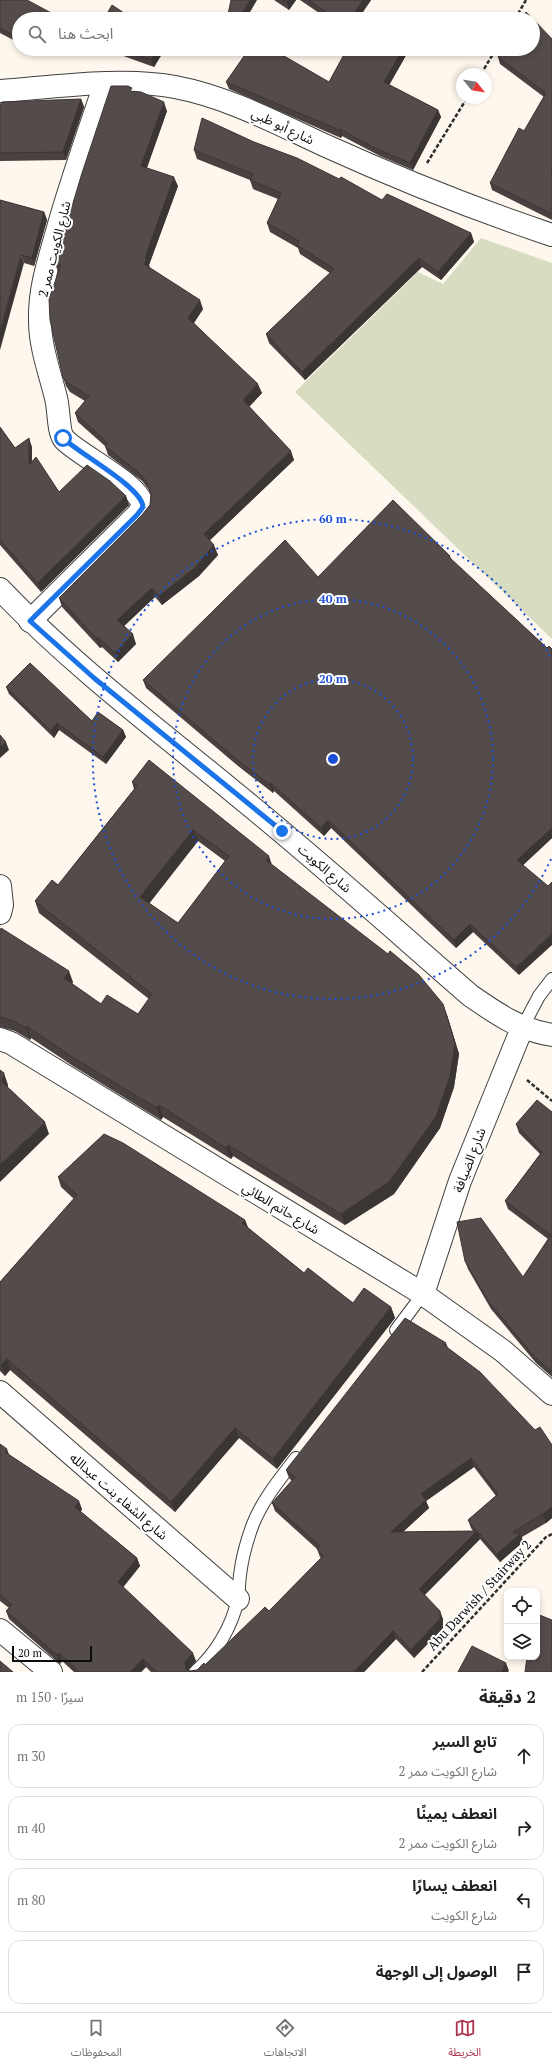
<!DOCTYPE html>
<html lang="ar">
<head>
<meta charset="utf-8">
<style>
  body { margin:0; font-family:"PT Serif","Noto Sans Arabic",serif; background:#f2f2f2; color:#222; direction:rtl }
  .controls { position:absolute; right:12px; bottom:12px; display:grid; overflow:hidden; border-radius:8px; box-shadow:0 2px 6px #0003 }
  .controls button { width:36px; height:36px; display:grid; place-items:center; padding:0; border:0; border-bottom:1px solid #e0e0e0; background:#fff; color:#222; font:20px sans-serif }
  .compass { position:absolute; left:456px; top:68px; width:36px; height:36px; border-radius:50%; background:#fff; box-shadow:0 2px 6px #0003; rotate:120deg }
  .scale { position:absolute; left:12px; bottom:10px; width:80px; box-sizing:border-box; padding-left:4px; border:2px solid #0c0c0c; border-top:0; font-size:11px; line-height:14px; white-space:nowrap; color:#0c0c0c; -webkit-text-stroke:3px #fff; paint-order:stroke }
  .stop { position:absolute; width:12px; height:12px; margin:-9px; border:3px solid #1a73e8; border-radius:50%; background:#fff }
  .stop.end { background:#1a73e8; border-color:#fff; box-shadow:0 1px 4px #0008 }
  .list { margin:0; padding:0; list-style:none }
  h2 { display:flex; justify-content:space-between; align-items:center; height:52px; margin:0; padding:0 16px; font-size:17px }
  h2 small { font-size:13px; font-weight:400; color:#767676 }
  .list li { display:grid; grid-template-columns:26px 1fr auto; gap:12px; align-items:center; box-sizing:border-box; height:64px; margin:0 8px 8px; padding:0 8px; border:1px solid #e0e0e0; border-radius:12px }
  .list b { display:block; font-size:15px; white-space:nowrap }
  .list p { margin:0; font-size:13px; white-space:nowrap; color:#767676 }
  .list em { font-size:13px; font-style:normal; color:#767676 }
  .icon { flex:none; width:22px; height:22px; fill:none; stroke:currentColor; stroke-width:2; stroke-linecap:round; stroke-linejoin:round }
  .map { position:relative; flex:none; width:552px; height:1672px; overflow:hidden; direction:ltr }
  .search { position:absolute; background:#fff; box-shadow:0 2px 6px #0003; left:12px; right:12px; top:12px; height:44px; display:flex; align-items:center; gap:10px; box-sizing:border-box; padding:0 14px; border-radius:22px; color:#767676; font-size:15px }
  .sheet { height:340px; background:#fff }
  nav { display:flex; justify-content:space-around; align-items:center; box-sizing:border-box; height:56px; border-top:1px solid #e0e0e0; background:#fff; font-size:11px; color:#767676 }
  nav a { display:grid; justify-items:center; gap:2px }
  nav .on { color:#ac344f }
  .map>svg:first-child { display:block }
</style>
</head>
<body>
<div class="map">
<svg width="552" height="1672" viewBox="0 0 552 1672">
  <rect width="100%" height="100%" fill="#fdf7ed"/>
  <path fill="#d8dcc1" d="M 481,238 L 552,263 L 552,639 L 295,392 L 418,272 L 443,284 Z"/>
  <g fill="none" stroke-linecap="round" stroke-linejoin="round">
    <defs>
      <g id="lane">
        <path d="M 522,1028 L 539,996 L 552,979"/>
        <path d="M 396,1330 L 423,1294"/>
        <path d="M 195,1672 C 216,1654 232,1626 238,1599 C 239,1591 239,1583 240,1575 C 242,1558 247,1540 253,1524 C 263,1499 280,1479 296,1458"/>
      </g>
      <g id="street">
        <path d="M 0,91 C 53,87 124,77 175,87 C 228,97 276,123 324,145 C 399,179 474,209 552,235"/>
        <path d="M 0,589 C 72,665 155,727 236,794 C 316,859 393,928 471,996 C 497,1014 520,1030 552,1035"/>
        <path d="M 30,621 L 137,515 L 143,507 C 142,485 78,455 64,439 C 58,432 59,408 56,398 C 50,373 40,347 40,321 C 39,291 48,263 56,235 C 70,184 88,134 105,84"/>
        <path d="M 0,886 L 2,905 L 0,913"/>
        <path d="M 0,1039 L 11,1043 L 423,1294 L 503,1351 L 552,1394"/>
        <path d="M 423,1294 L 460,1181 L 522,1028"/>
        <path d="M 0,1392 L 238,1599"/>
        <path d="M 0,1630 L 51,1672"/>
      </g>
    </defs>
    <use href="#lane" stroke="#3f3f3f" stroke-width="14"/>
    <use href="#street" stroke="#3f3f3f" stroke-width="24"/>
    <g stroke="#2e2e2e" stroke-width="2.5" stroke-dasharray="4 2" stroke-linecap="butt">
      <path d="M 515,19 L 526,0"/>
      <path d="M 481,74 L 496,49"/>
      <path d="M 427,163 L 467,98"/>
      <path d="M 527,1080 L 552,1101"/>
      <path d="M 422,1672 L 546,1537 L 552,1534"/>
    </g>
    <use href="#lane" stroke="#fff" stroke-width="12"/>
    <use href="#street" stroke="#fff" stroke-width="22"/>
  </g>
  <g fill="#484140" fill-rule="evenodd">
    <path d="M 0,0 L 55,15 L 57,19 L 19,19 L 19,43 L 0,33 Z"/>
    <path d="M 274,0 L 296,0 L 289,10 Z"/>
    <path d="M 300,0 L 371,0 L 358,19 L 328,19 Z"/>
    <path d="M 552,39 L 552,220 L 492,190 L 490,183 L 524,131 L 544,97 L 500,64 L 498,57 Z"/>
    <path d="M 30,49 L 44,49 L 41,55 Z"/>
    <path d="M 104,49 L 165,49 L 154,67 Z"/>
    <path d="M 409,50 L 389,85 L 438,110 L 441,117 L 413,170 L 380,156 L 342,136 L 341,138 L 229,89 L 226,82 L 329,82 Z"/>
    <path d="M 133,91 L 167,111 L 147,168 L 178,186 L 149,265 L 150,268 L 203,309 L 194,323 L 262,393 L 249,407 L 294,460 L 210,540 L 218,555 L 199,576 L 162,605 L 155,597 L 123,626 L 136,644 L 118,662 L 102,647 L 100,648 L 62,607 L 59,598 L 142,515 L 150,505 L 151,495 L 150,491 L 142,481 L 108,455 L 105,446 L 78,422 L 75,413 L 85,401 L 70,392 L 66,386 L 63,377 L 58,272 L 55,263 Z"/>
    <path d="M 81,99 L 84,107 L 66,160 L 0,161 L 0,104 Z"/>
    <path d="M 194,150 L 382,200 L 471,233 L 474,242 L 441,280 L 422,267 L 305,380 L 269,343 L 266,334 L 330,273 L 300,254 L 298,248 L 270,232 L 267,223 L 278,199 L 253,189 L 250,180 L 197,159 Z"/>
    <path d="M 0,200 L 44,212 L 47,220 L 34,266 L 24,263 Z"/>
    <path d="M 0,427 L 15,448 L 32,447 L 32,462 L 59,492 L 126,496 L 129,505 L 41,592 L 0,545 Z"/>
    <path d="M 450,556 L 452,561 L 547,648 L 552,649 L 552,838 L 523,865 L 519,975 L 473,932 L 456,948 L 331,828 L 324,836 L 274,791 L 273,793 L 238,766 L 146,688 L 143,680 L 318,577 Z"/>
    <path d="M 6,687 L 92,721 L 123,730 L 126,737 L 106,764 L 59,730 L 54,738 L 9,694 Z"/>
    <path d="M 132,782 L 273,866 L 447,1015 L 459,1054 L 454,1087 L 440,1128 L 394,1194 L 345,1225 L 233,1156 L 231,1159 L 163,1117 L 161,1120 L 73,1066 L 31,1038 L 30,1040 L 15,1031 L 0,1027 L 0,933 L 73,982 L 72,984 L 101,1004 L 138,1014 L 149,999 L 39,913 L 35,901 L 58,885 L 134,789 ZM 198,841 L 225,861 L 178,923 L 149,903 Z"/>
    <path d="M 552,1112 L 552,1377 L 536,1363 L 491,1309 L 468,1269 L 465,1261 L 523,1277 L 548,1239 L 508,1209 L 505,1201 L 540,1154 L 519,1133 L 516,1124 Z"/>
    <path d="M 58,1177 L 245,1220 L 248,1228 L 304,1273 L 353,1303 L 391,1307 L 395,1318 L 277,1469 L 239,1438 L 175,1512 L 10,1370 L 5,1376 L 0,1371 L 0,1282 L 74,1199 L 61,1187 Z"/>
    <path d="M 448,1349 L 535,1430 L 552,1445 L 552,1518 L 546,1523 L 522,1537 L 523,1542 L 500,1562 L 480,1539 L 424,1595 L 443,1619 L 443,1628 L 414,1658 L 396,1639 L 364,1672 L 151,1672 L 146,1667 L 141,1672 L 74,1672 L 62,1661 L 60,1664 L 9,1619 L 6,1611 L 9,1608 L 0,1601 L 0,1444 L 9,1455 L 82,1509 L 81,1512 L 137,1558 L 140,1566 L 123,1587 L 196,1661 L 188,1670 L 190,1671 L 197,1670 L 205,1665 L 269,1611 L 321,1558 L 320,1557 L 317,1549 L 275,1511 L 272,1503 L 292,1481 L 289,1478 L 286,1470 ZM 474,1467 L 496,1496 L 468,1520 L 471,1528 L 473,1531 L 403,1532 L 429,1508 L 426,1501 Z"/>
  </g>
  <g fill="#3b3534">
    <path d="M 250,0 L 257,0 L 246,19 L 238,19 Z"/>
    <path d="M 288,0 L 296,0 L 289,10 L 287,3 Z"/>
    <path d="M 363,0 L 371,0 L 358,19 L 351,19 Z"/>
    <path d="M 55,15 L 57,19 L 53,19 Z"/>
    <path d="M 38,49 L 44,49 L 41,55 Z"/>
    <path d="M 158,49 L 165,49 L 154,67 L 151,60 Z"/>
    <path d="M 403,49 L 408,49 L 409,50 L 387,89 L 384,82 Z"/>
    <path d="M 81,99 L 84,107 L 66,160 L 63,152 Z"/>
    <path d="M 164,102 L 167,111 L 144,175 L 141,166 Z"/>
    <path d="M 438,110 L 441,117 L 413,170 L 410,163 Z"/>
    <path d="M 340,129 L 342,136 L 341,138 L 339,130 Z"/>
    <path d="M 174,177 L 178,186 L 149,265 L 150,268 L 144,264 L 145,258 Z"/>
    <path d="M 44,212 L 47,220 L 34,266 L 32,258 Z"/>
    <path d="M 471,233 L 474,242 L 441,280 L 438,272 Z"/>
    <path d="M 21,255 L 24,263 L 0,350 L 0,331 Z"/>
    <path d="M 419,258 L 422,267 L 305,380 L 302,372 Z"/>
    <path d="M 200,300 L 203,309 L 191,327 L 188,318 Z"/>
    <path d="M 258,384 L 262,393 L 246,410 L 243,400 Z"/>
    <path d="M 29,438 L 32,447 L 32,474 L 29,465 Z"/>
    <path d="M 291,451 L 294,460 L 207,543 L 204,534 Z"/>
    <path d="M 126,496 L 129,505 L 41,592 L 38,583 Z"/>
    <path d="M 214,545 L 218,555 L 199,576 L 162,605 L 159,596 Z"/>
    <path d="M 152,588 L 155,597 L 120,630 L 117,620 Z"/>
    <path d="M 133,634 L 136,644 L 118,662 L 115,653 Z"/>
    <path d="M 98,637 L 102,647 L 100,648 L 97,639 Z"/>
    <path d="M 57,723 L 59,730 L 54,738 L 51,731 Z"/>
    <path d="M 123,730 L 126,737 L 106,764 L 103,757 Z"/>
    <path d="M 6,742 L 9,750 L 0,758 L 0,747 Z"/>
    <path d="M 271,783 L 274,791 L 273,793 L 270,785 Z"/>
    <path d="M 328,820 L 331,828 L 324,836 L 321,828 Z"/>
    <path d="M 552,828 L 552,838 L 520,868 L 517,860 Z"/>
    <path d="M 193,830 L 198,841 L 145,909 L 140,897 Z"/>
    <path d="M 269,856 L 273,868 L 266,860 Z"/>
    <path d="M 470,924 L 473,932 L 456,948 L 454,940 Z"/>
    <path d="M 552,934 L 552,945 L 519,975 L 516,967 Z"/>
    <path d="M 69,971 L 73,982 L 68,989 L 64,978 Z"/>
    <path d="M 443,1004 L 447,1015 L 459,1054 L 454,1087 L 440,1128 L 394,1194 L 345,1225 L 341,1214 Z"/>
    <path d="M 27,1026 L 31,1038 L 30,1040 L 26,1028 Z"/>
    <path d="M 4,1073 L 8,1085 L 7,1094 L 2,1082 Z"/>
    <path d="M 159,1105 L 163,1117 L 161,1120 L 157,1108 Z"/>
    <path d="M 45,1122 L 49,1134 L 0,1182 L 0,1165 Z"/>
    <path d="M 228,1145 L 233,1156 L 231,1159 L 226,1148 Z"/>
    <path d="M 245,1220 L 249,1230 L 242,1223 Z"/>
    <path d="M 391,1307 L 395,1318 L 277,1469 L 273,1459 Z"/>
    <path d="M 446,1343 L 449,1351 L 444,1345 Z"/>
    <path d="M 7,1359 L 10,1370 L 5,1376 L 1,1365 Z"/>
    <path d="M 235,1428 L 239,1438 L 175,1512 L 171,1502 Z"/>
    <path d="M 7,1449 L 10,1457 L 5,1452 Z"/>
    <path d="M 471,1458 L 474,1467 L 426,1501 L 429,1508 L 394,1540 L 391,1532 L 421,1494 Z"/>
    <path d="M 79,1501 L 82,1509 L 78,1515 L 75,1507 Z"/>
    <path d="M 552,1507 L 552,1518 L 546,1523 L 543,1514 Z"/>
    <path d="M 477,1531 L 480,1539 L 422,1598 L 419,1589 Z"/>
    <path d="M 520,1534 L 523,1542 L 500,1562 L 497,1554 Z"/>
    <path d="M 137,1558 L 140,1566 L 121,1590 L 118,1582 Z"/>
    <path d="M 440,1611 L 443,1619 L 443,1628 L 414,1658 L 411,1650 Z"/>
    <path d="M 393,1631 L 396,1639 L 364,1672 L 354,1672 Z"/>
    <path d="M 59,1653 L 62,1661 L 60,1664 L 57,1655 Z"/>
    <path d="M 193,1653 L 196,1661 L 188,1670 L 188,1672 L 185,1662 Z"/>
    <path d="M 143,1659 L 146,1667 L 141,1672 L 130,1672 Z"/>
    <path d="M 506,1663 L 509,1671 L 508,1672 L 501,1672 Z"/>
  </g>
  <g fill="#544c4a" stroke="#3b3534" fill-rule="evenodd">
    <path d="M 0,0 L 27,0 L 55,15 L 53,19 L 19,19 L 19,38 L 0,28 Z"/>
    <path d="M 231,0 L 250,0 L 238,19 L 227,19 Z"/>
    <path d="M 283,0 L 288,0 L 287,3 Z"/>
    <path d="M 308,0 L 363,0 L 351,19 L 336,19 Z"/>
    <path d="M 112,5 L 133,19 L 104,19 Z"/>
    <path d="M 526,12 L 533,19 L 522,19 Z"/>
    <path d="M 533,19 L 552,39 L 552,171 L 551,173 L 552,174 L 552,214 L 490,183 L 519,128 L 524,131 L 546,93 L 498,57 L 503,49 L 533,49 Z"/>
    <path d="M 122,49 L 158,49 L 151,60 Z"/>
    <path d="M 249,49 L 272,49 L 329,82 L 347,49 L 403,49 L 384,82 L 438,110 L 410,163 L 377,149 L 340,129 L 339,130 L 226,82 Z"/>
    <path d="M 111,86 L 128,86 L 132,88 L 130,91 L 141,92 L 164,102 L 141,166 L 174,177 L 145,258 L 147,259 L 144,264 L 200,300 L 188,318 L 258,384 L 243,400 L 291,451 L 204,534 L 214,545 L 196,567 L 159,596 L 152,588 L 117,620 L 133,634 L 115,653 L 98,637 L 97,639 L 59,598 L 142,515 L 150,505 L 151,494 L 146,481 L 138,472 L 105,446 L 108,443 L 75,413 L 89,396 L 66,382 L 63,377 L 50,320 L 49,299 L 61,265 L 55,263 L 59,250 L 82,173 Z"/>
    <path d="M 81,99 L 63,152 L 0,153 L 0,104 L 1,104 L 2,102 Z"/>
    <path d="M 202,118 L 254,142 L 297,158 L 339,179 L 341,177 L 382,200 L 387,194 L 471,233 L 438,272 L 419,258 L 302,372 L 266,334 L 334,269 L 297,245 L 299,241 L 267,223 L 281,193 L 250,180 L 253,174 L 194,150 Z"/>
    <path d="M 0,200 L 44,212 L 32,258 L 21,255 L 0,331 Z"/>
    <path d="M 0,427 L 15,448 L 29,438 L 29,465 L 36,457 L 59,492 L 87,465 L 110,481 L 126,496 L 38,583 L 0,540 Z"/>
    <path d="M 393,500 L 450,556 L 449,557 L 547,648 L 549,646 L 552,649 L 552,828 L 517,860 L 548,886 L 552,882 L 552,934 L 516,967 L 470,924 L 454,940 L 328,820 L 321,828 L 271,783 L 270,785 L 235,758 L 143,680 L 285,540 L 318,577 Z"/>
    <path d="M 30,663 L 92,721 L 98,712 L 123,730 L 103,757 L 57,723 L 51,731 L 6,687 Z"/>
    <path d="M 0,735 L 6,742 L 0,747 Z"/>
    <path d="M 149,760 L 269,856 L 266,860 L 388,954 L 390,951 L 419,975 L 443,1004 L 455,1043 L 450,1076 L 436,1117 L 389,1182 L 341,1214 L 228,1145 L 226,1148 L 159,1105 L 157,1108 L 69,1055 L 27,1026 L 26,1028 L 11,1020 L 0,1017 L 0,933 L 1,928 L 69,971 L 64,978 L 101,1004 L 107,995 L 138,1014 L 152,994 L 35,901 L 52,880 L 58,885 L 137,786 L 132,782 ZM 193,830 L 229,856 L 178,923 L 140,897 Z"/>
    <path d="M 0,1070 L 4,1073 L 2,1082 L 45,1122 L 0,1165 Z"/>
    <path d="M 537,1100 L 552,1112 L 552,1372 L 533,1355 L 488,1301 L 465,1261 L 457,1222 L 481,1218 L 523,1277 L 551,1235 L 505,1201 L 542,1152 L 516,1124 Z"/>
    <path d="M 104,1134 L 123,1143 L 245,1220 L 242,1223 L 304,1273 L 308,1268 L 353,1303 L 364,1288 L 391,1307 L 273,1459 L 235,1428 L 171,1502 L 7,1359 L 1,1365 L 0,1364 L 0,1282 L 77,1195 L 58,1177 Z"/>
    <path d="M 405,1318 L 446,1343 L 444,1345 L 480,1372 L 535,1430 L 540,1427 L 552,1445 L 552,1507 L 543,1514 L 513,1532 L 520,1534 L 497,1554 L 477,1531 L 419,1589 L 440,1611 L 440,1619 L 411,1650 L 393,1631 L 354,1672 L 157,1672 L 143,1659 L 130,1672 L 79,1672 L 59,1653 L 57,1655 L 6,1611 L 12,1605 L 0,1595 L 0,1444 L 7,1449 L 5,1452 L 79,1501 L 75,1507 L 137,1558 L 118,1582 L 193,1653 L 185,1662 L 186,1669 L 190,1671 L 197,1670 L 204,1663 L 205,1665 L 265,1607 L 269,1611 L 323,1556 L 317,1549 L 320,1546 L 272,1503 L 295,1477 L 286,1470 ZM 471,1458 L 498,1494 L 468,1520 L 476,1531 L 391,1532 L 426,1500 L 421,1494 Z"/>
    <path d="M 537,1614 L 552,1620 L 552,1672 L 525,1672 L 527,1657 L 537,1657 Z"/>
    <path d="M 472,1646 L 506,1663 L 501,1672 L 458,1672 Z"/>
    <path d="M 0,1661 L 13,1672 L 0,1672 Z"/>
  </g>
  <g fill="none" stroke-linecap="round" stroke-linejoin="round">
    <path stroke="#1a73e8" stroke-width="5" d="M 63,438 C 78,453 142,487 143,507 L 137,515 L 30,621 L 94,678 L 282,831"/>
  </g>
  <g fill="none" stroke="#1d4ed8" stroke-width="2" stroke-dasharray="2 4">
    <circle cx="333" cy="759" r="80"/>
    <circle cx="333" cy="759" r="160"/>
    <path d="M551 859A240 240 0 1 1 551 659"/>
  </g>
  <g text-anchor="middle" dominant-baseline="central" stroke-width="4" stroke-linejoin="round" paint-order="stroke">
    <g font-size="13" fill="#0c0c0c" stroke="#fff">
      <text transform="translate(283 126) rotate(25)">شارع أبو ظبي</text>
      <text transform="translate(54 249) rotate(-76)">شارع الكويت ممر 2</text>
      <text transform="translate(325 868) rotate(41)">شارع الكويت</text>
      <text transform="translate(469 1160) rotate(-69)">شارع الضيافة</text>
      <text transform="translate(281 1208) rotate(31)">شارع حاتم الطائي</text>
      <text transform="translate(119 1496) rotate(41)">شارع الشفاء بنت عبدالله</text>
      <text transform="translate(479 1595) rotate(-47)">Abu Darwish / Stairway 2</text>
    </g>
  </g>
  <circle cx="333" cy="759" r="6" fill="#1d4ed8" stroke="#fff" stroke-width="2"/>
  <g font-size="12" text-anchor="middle" font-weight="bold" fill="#1d4ed8" stroke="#fff" stroke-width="4" stroke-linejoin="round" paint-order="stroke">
    <text x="333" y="523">60 m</text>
    <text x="333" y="603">40 m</text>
    <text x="333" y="683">20 m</text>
  </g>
</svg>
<div class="controls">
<button><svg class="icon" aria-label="locate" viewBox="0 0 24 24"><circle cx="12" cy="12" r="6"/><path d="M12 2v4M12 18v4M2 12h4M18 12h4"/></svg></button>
<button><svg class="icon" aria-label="layers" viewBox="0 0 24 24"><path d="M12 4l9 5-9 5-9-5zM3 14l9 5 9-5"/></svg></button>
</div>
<svg class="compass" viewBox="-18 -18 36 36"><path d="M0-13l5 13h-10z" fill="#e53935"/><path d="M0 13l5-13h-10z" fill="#767676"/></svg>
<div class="scale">20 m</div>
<div class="stop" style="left:63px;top:438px"></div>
<div class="stop end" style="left:282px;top:831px"></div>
<div class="search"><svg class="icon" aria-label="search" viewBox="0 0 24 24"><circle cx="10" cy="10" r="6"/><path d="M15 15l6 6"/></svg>ابحث هنا</div>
</div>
<section class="sheet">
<h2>2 دقيقة<small>سيرًا · 150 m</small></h2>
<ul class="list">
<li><svg class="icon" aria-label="ahead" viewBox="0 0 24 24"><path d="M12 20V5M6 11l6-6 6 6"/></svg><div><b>تابع السير</b><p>شارع الكويت ممر 2</p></div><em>30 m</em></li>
<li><svg class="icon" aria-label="right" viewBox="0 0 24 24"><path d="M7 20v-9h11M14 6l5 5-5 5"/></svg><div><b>انعطف يمينًا</b><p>شارع الكويت ممر 2</p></div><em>40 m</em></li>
<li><svg class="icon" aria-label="left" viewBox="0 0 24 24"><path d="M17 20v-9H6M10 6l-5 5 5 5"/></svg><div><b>انعطف يسارًا</b><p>شارع الكويت</p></div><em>80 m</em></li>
<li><svg class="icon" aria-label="arrive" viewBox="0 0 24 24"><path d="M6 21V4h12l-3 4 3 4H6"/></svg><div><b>الوصول إلى الوجهة</b></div></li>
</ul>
</section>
<nav>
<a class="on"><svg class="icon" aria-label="map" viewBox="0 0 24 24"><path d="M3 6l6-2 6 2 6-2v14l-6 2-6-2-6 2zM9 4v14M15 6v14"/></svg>الخريطة</a>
<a><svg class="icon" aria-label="directions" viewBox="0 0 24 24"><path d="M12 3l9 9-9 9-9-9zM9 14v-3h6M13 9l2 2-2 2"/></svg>الاتجاهات</a>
<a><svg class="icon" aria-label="saved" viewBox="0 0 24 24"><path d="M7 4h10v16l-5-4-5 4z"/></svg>المحفوظات</a>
</nav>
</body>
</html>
